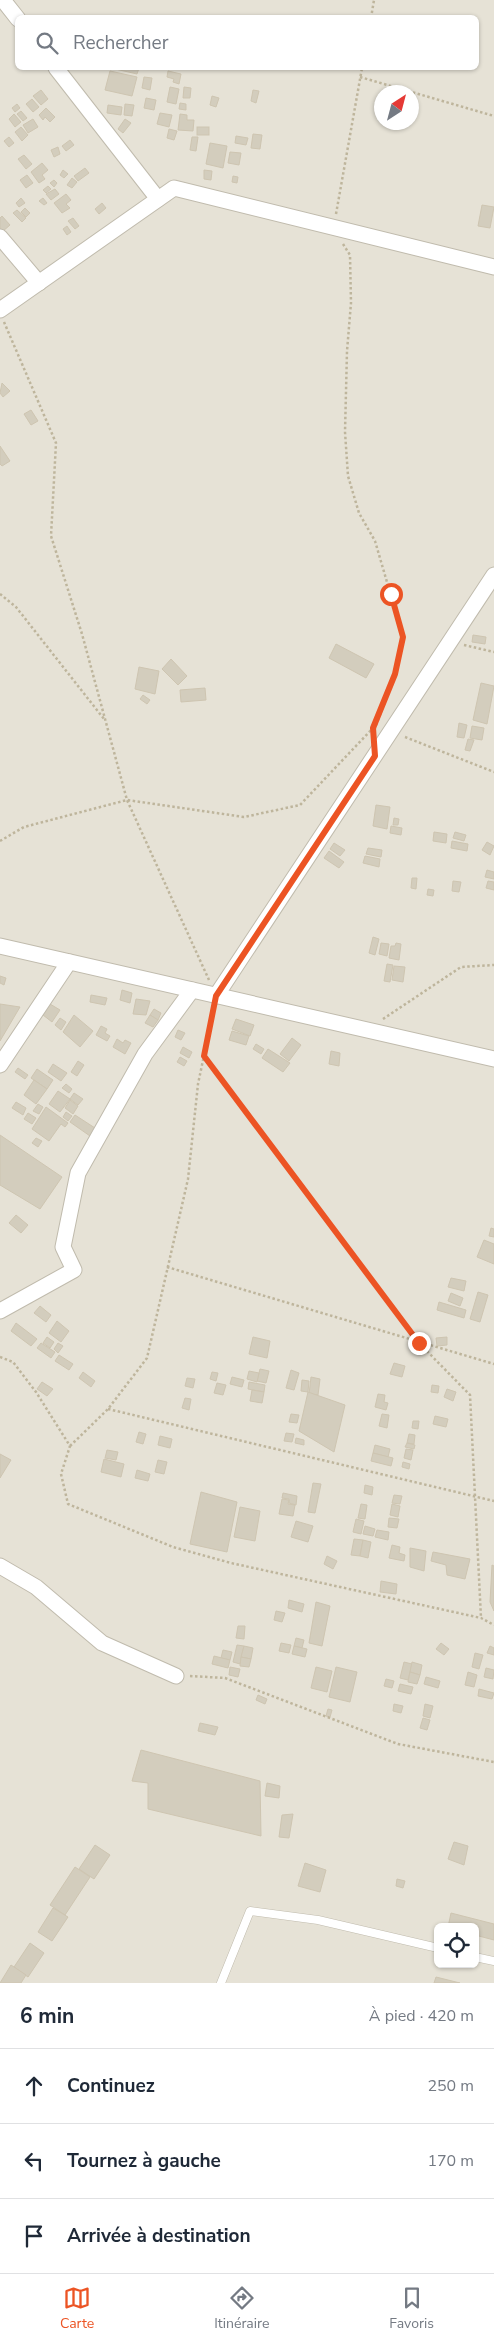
<!DOCTYPE html>
<html lang="fr">
<head>
<meta charset="utf-8">
<style>
  body { margin:0; font-family:"Nunito Sans",sans-serif; background:#f6f6f7; color:#1f2937 }
  .controls { position:absolute; right:15px; bottom:15px; display:grid; overflow:hidden; border-radius:8px; box-shadow:0 1px 4px #0004 }
  .controls button { width:45px; height:45px; display:grid; place-items:center; padding:0; border:0; border-bottom:1px solid #e0e1e3; background:#fff; color:#1f2937; font:25px sans-serif }
  .compass { position:absolute; left:374px; top:85px; width:45px; height:45px; border-radius:50%; background:#fff; box-shadow:0 1px 4px #0004; rotate:36deg }
  .stop { position:absolute; width:15px; height:15px; margin:-11px; border:4px solid #ec5424; border-radius:50%; background:#fff }
  .stop.end { background:#ec5424; border-color:#fff; box-shadow:0 1px 5px #0008 }
  .list { margin:0; padding:0; list-style:none }
  h2 { display:flex; justify-content:space-between; align-items:center; height:65px; margin:0; padding:0 20px; font-size:21px }
  h2 small { font-size:16px; font-weight:400; color:#747a83 }
  .list li { display:grid; grid-template-columns:32px 1fr auto; gap:15px; align-items:center; box-sizing:border-box; height:75px; padding:0 20px; border-top:1px solid #e0e1e3 }
  .list b { display:block; font-size:19px; white-space:nowrap }
  .list em { font-size:16px; font-style:normal; color:#747a83 }
  .icon { flex:none; width:28px; height:28px; fill:none; stroke:currentColor; stroke-width:2; stroke-linecap:round; stroke-linejoin:round }
  .map { position:relative; flex:none; width:494px; height:1983px; overflow:hidden }
  .search { position:absolute; background:#fff; box-shadow:0 1px 4px #0004; left:15px; right:15px; top:15px; height:55px; display:flex; align-items:center; gap:12px; box-sizing:border-box; padding:0 18px; border-radius:8px; color:#747a83; font-size:19px }
  .sheet { height:290px; background:#fff }
  nav { display:flex; justify-content:space-around; align-items:center; box-sizing:border-box; height:70px; border-top:1px solid #e0e1e3; background:#fff; font-size:14px; color:#747a83 }
  nav a { display:grid; justify-items:center; gap:2px }
  nav .on { color:#ec5424 }
  .map>svg:first-child { display:block }
</style>
</head>
<body>
<div class="map">
<svg width="494" height="1983" viewBox="0 0 494 1983">
  <rect width="100%" height="100%" fill="#f2f0e7"/>
  <path fill="#e6e2d6" fill-rule="evenodd" d="M 0,0 L 494,0 L 494,1983 L 0,1983 ZM 18,18 L 476,18 L 476,68 L 18,68 ZM 382,92 L 412,92 L 412,122 L 382,122 ZM 438,1927 L 475,1927 L 475,1964 L 438,1964 Z"/>
  <g fill="#d3cdbd" stroke="#cec5b1">
    <path d="M 111,68 L 139,68 L 137,74 Z"/>
    <path d="M 110,71 L 137,77 L 132,96 L 105,90 Z"/>
    <path d="M 168,71 L 181,74 L 179,84 L 173,82 L 174,79 L 167,77 Z"/>
    <path d="M 144,77 L 152,78 L 150,90 L 142,88 Z"/>
    <path d="M 170,87 L 179,89 L 176,104 L 167,102 Z"/>
    <path d="M 184,87 L 191,88 L 190,98 L 183,98 Z"/>
    <path d="M 41,90 L 48,99 L 41,105 L 33,96 Z"/>
    <path d="M 253,90 L 259,91 L 256,103 L 251,101 Z"/>
    <path d="M 212,96 L 219,98 L 216,107 L 210,105 Z"/>
    <path d="M 146,98 L 156,100 L 154,110 L 144,108 Z"/>
    <path d="M 32,99 L 39,107 L 33,112 L 26,104 Z"/>
    <path d="M 180,103 L 186,104 L 186,110 L 179,109 Z"/>
    <path d="M 17,104 L 20,108 L 15,112 L 12,108 Z"/>
    <path d="M 125,104 L 134,105 L 132,116 L 124,115 Z"/>
    <path d="M 108,105 L 122,107 L 121,115 L 107,113 Z"/>
    <path d="M 46,108 L 55,117 L 50,122 L 45,117 L 43,120 L 39,115 Z"/>
    <path d="M 21,111 L 27,118 L 23,121 L 17,114 Z"/>
    <path d="M 160,113 L 172,115 L 169,127 L 157,124 Z"/>
    <path d="M 14,114 L 21,122 L 15,127 L 9,119 Z"/>
    <path d="M 180,114 L 187,115 L 187,120 L 194,120 L 193,131 L 178,130 Z"/>
    <path d="M 33,119 L 38,127 L 28,133 L 23,125 Z"/>
    <path d="M 125,119 L 131,123 L 123,133 L 118,129 Z"/>
    <path d="M 21,127 L 28,135 L 22,141 L 15,132 Z"/>
    <rect x="197" y="127" width="12" height="8"/>
    <path d="M 169,129 L 177,131 L 174,140 L 167,138 Z"/>
    <path d="M 253,134 L 262,135 L 260,149 L 251,148 Z"/>
    <path d="M 236,136 L 248,138 L 246,145 L 235,143 Z"/>
    <path d="M 9,137 L 14,143 L 9,147 L 4,141 Z"/>
    <path d="M 192,137 L 198,137 L 196,151 L 190,150 Z"/>
    <path d="M 70,140 L 74,145 L 66,151 L 62,146 Z"/>
    <path d="M 210,143 L 227,146 L 223,168 L 206,164 Z"/>
    <path d="M 58,147 L 60,154 L 54,157 L 51,150 Z"/>
    <path d="M 230,152 L 241,153 L 239,165 L 228,163 Z"/>
    <path d="M 24,155 L 32,164 L 26,169 L 18,159 Z"/>
    <path d="M 42,163 L 48,170 L 42,175 L 45,179 L 39,183 L 31,172 Z"/>
    <path d="M 85,168 L 89,173 L 78,181 L 74,176 Z"/>
    <path d="M 63,170 L 68,174 L 64,178 L 60,175 Z"/>
    <path d="M 204,170 L 212,171 L 211,180 L 204,179 Z"/>
    <path d="M 27,175 L 33,183 L 26,188 L 20,180 Z"/>
    <path d="M 233,176 L 238,177 L 237,183 L 232,182 Z"/>
    <path d="M 72,178 L 77,182 L 72,188 L 67,185 Z"/>
    <path d="M 54,180 L 57,183 L 54,187 L 50,183 Z"/>
    <path d="M 48,186 L 51,189 L 46,193 L 43,190 Z"/>
    <path d="M 55,189 L 59,194 L 51,200 L 46,194 Z"/>
    <path d="M 66,194 L 71,200 L 66,204 L 70,208 L 62,213 L 54,203 Z"/>
    <path d="M 21,198 L 25,203 L 19,207 L 16,203 Z"/>
    <path d="M 43,198 L 47,203 L 44,205 L 39,201 Z"/>
    <path d="M 102,203 L 106,208 L 99,214 L 95,209 Z"/>
    <path d="M 482,205 L 494,207 L 490,228 L 478,226 Z"/>
    <path d="M 25,208 L 30,213 L 26,217 L 21,212 Z"/>
    <path d="M 17,210 L 26,218 L 22,222 L 13,213 Z"/>
    <path d="M 2,216 L 10,225 L 2,232 L 0,230 L 0,218 Z"/>
    <path d="M 73,218 L 79,226 L 75,229 L 68,221 Z"/>
    <path d="M 67,226 L 71,232 L 67,235 L 63,229 Z"/>
    <path d="M 2,383 L 10,391 L 3,397 L 0,393 Z"/>
    <path d="M 31,410 L 38,421 L 31,425 L 24,414 Z"/>
    <path d="M 0,446 L 10,461 L 2,466 L 0,464 Z"/>
    <path d="M 473,635 L 486,637 L 485,644 L 472,642 Z"/>
    <path d="M 336,644 L 374,664 L 366,678 L 329,658 Z"/>
    <path d="M 171,659 L 187,676 L 178,685 L 162,669 Z"/>
    <path d="M 139,667 L 159,671 L 155,694 L 135,689 Z"/>
    <path d="M 481,683 L 494,686 L 487,724 L 473,720 Z"/>
    <path d="M 205,688 L 206,700 L 181,702 L 180,690 Z"/>
    <path d="M 143,695 L 150,700 L 147,704 L 140,699 Z"/>
    <path d="M 459,723 L 467,725 L 464,738 L 457,737 Z"/>
    <path d="M 472,726 L 484,728 L 482,740 L 470,738 Z"/>
    <path d="M 468,739 L 474,740 L 470,751 L 465,750 Z"/>
    <path d="M 376,805 L 390,807 L 387,829 L 373,826 Z"/>
    <path d="M 394,818 L 399,819 L 398,825 L 393,825 Z"/>
    <path d="M 391,826 L 402,828 L 401,835 L 390,833 Z"/>
    <path d="M 434,832 L 447,834 L 446,843 L 433,841 Z"/>
    <path d="M 455,832 L 466,835 L 464,841 L 453,838 Z"/>
    <path d="M 452,841 L 468,844 L 467,851 L 451,848 Z"/>
    <path d="M 487,842 L 494,846 L 490,855 L 482,850 Z"/>
    <path d="M 334,843 L 345,850 L 340,856 L 330,849 Z"/>
    <path d="M 368,848 L 382,850 L 381,857 L 366,854 Z"/>
    <path d="M 329,851 L 344,862 L 339,868 L 324,858 Z"/>
    <path d="M 365,856 L 380,859 L 379,867 L 363,863 Z"/>
    <path d="M 487,870 L 494,872 L 494,879 L 485,877 Z"/>
    <path d="M 412,878 L 417,878 L 416,889 L 411,888 Z"/>
    <path d="M 453,881 L 461,882 L 459,892 L 452,891 Z"/>
    <path d="M 488,881 L 494,882 L 494,890 L 486,888 Z"/>
    <path d="M 428,889 L 434,890 L 433,896 L 427,895 Z"/>
    <path d="M 373,937 L 379,939 L 375,955 L 369,953 Z"/>
    <path d="M 381,943 L 389,944 L 387,956 L 379,954 Z"/>
    <path d="M 396,943 L 401,944 L 399,960 L 389,958 L 391,946 L 395,946 Z"/>
    <path d="M 387,964 L 393,965 L 390,982 L 384,981 Z"/>
    <path d="M 394,966 L 405,967 L 403,982 L 392,980 Z"/>
    <path d="M 0,976 L 6,978 L 4,985 L 0,983 Z"/>
    <path d="M 122,990 L 132,993 L 130,1003 L 120,1000 Z"/>
    <path d="M 91,995 L 107,998 L 105,1005 L 90,1002 Z"/>
    <path d="M 136,999 L 150,1001 L 146,1015 L 133,1014 Z"/>
    <path d="M 0,1004 L 20,1007 L 0,1041 Z"/>
    <path d="M 50,1004 L 60,1010 L 52,1022 L 43,1015 Z"/>
    <path d="M 154,1009 L 161,1013 L 158,1020 L 150,1015 Z"/>
    <path d="M 74,1015 L 93,1031 L 80,1047 L 63,1032 Z"/>
    <path d="M 150,1015 L 158,1020 L 153,1027 L 145,1023 Z"/>
    <path d="M 60,1018 L 66,1022 L 61,1030 L 55,1025 Z"/>
    <path d="M 236,1019 L 254,1025 L 250,1036 L 232,1029 Z"/>
    <path d="M 101,1026 L 107,1029 L 105,1033 L 110,1036 L 107,1041 L 96,1035 Z"/>
    <path d="M 178,1030 L 185,1033 L 181,1040 L 175,1037 Z"/>
    <path d="M 232,1031 L 249,1036 L 246,1045 L 229,1040 Z"/>
    <path d="M 292,1038 L 301,1045 L 289,1061 L 280,1054 Z"/>
    <path d="M 117,1039 L 123,1043 L 125,1040 L 131,1043 L 125,1054 L 113,1047 Z"/>
    <path d="M 256,1044 L 264,1049 L 261,1054 L 253,1049 Z"/>
    <path d="M 183,1047 L 192,1052 L 189,1058 L 180,1053 Z"/>
    <path d="M 268,1049 L 290,1063 L 283,1072 L 262,1058 Z"/>
    <path d="M 331,1051 L 340,1053 L 339,1066 L 329,1064 Z"/>
    <path d="M 180,1057 L 187,1061 L 184,1066 L 177,1062 Z"/>
    <path d="M 78,1061 L 84,1065 L 77,1076 L 71,1072 Z"/>
    <path d="M 53,1064 L 67,1073 L 61,1081 L 48,1072 Z"/>
    <path d="M 18,1068 L 28,1075 L 25,1079 L 15,1072 Z"/>
    <path d="M 37,1069 L 53,1080 L 47,1089 L 31,1078 Z"/>
    <path d="M 34,1080 L 47,1089 L 36,1104 L 24,1095 Z"/>
    <path d="M 66,1084 L 72,1089 L 69,1093 L 62,1088 Z"/>
    <path d="M 58,1091 L 70,1099 L 60,1112 L 49,1104 Z"/>
    <path d="M 74,1093 L 83,1099 L 78,1105 L 70,1099 Z"/>
    <path d="M 70,1100 L 78,1106 L 73,1114 L 65,1108 Z"/>
    <path d="M 16,1102 L 26,1108 L 23,1115 L 12,1108 Z"/>
    <path d="M 38,1104 L 43,1107 L 39,1114 L 33,1111 Z"/>
    <path d="M 46,1107 L 68,1123 L 65,1127 L 61,1124 L 49,1141 L 32,1129 Z"/>
    <path d="M 66,1112 L 72,1116 L 68,1121 L 63,1117 Z"/>
    <path d="M 28,1113 L 36,1118 L 32,1124 L 24,1119 Z"/>
    <path d="M 75,1115 L 95,1128 L 90,1136 L 70,1122 Z"/>
    <path d="M 0,1135 L 62,1177 L 40,1209 L 0,1185 Z"/>
    <path d="M 36,1138 L 42,1141 L 38,1147 L 32,1143 Z"/>
    <path d="M 16,1215 L 28,1225 L 21,1233 L 9,1223 Z"/>
    <path d="M 491,1228 L 494,1229 L 494,1237 L 489,1236 Z"/>
    <path d="M 484,1240 L 494,1244 L 494,1264 L 477,1257 Z"/>
    <path d="M 451,1278 L 466,1281 L 464,1291 L 448,1287 Z"/>
    <path d="M 478,1292 L 488,1295 L 480,1322 L 470,1319 Z"/>
    <path d="M 451,1293 L 463,1298 L 460,1306 L 448,1301 Z"/>
    <path d="M 439,1302 L 466,1310 L 464,1318 L 437,1310 Z"/>
    <path d="M 40,1306 L 51,1315 L 46,1322 L 34,1313 Z"/>
    <path d="M 57,1321 L 69,1331 L 61,1342 L 49,1333 Z"/>
    <path d="M 16,1323 L 37,1339 L 31,1346 L 11,1331 Z"/>
    <path d="M 47,1337 L 54,1342 L 50,1348 L 43,1343 Z"/>
    <path d="M 253,1337 L 270,1341 L 267,1358 L 249,1354 Z"/>
    <path d="M 447,1337 L 447,1345 L 437,1346 L 436,1338 Z"/>
    <path d="M 41,1343 L 55,1352 L 51,1358 L 37,1348 Z"/>
    <path d="M 58,1343 L 63,1346 L 58,1353 L 54,1349 Z"/>
    <path d="M 59,1355 L 73,1364 L 69,1370 L 55,1361 Z"/>
    <path d="M 394,1363 L 405,1366 L 402,1377 L 390,1374 Z"/>
    <path d="M 260,1369 L 269,1371 L 266,1383 L 257,1381 Z"/>
    <path d="M 291,1370 L 299,1373 L 294,1390 L 286,1388 Z"/>
    <path d="M 249,1371 L 259,1373 L 257,1382 L 247,1379 Z"/>
    <path d="M 83,1372 L 95,1381 L 91,1387 L 79,1378 Z"/>
    <path d="M 212,1372 L 218,1373 L 216,1381 L 210,1379 Z"/>
    <path d="M 232,1377 L 244,1380 L 242,1387 L 230,1384 Z"/>
    <path d="M 311,1377 L 320,1379 L 318,1395 L 309,1394 Z"/>
    <path d="M 187,1378 L 195,1379 L 193,1388 L 185,1386 Z"/>
    <path d="M 302,1380 L 309,1381 L 308,1392 L 301,1391 Z"/>
    <path d="M 42,1382 L 53,1389 L 47,1396 L 37,1389 Z"/>
    <path d="M 249,1382 L 265,1385 L 264,1392 L 248,1389 Z"/>
    <path d="M 217,1383 L 226,1385 L 223,1395 L 214,1393 Z"/>
    <path d="M 432,1385 L 439,1386 L 438,1393 L 431,1392 Z"/>
    <path d="M 447,1389 L 456,1392 L 453,1401 L 444,1397 Z"/>
    <path d="M 252,1390 L 264,1392 L 262,1403 L 250,1401 Z"/>
    <path d="M 308,1392 L 345,1405 L 334,1452 L 299,1431 Z"/>
    <path d="M 378,1394 L 385,1395 L 384,1402 L 388,1403 L 386,1410 L 375,1407 Z"/>
    <path d="M 185,1398 L 191,1399 L 189,1410 L 182,1408 Z"/>
    <path d="M 291,1414 L 299,1415 L 297,1423 L 289,1422 Z"/>
    <path d="M 382,1414 L 389,1415 L 387,1428 L 379,1426 Z"/>
    <path d="M 435,1416 L 448,1419 L 446,1427 L 433,1424 Z"/>
    <path d="M 413,1421 L 419,1421 L 418,1429 L 412,1428 Z"/>
    <path d="M 139,1432 L 146,1434 L 143,1444 L 136,1442 Z"/>
    <path d="M 286,1433 L 294,1434 L 292,1442 L 284,1441 Z"/>
    <path d="M 409,1434 L 415,1435 L 414,1444 L 407,1443 Z"/>
    <path d="M 160,1436 L 172,1439 L 170,1448 L 158,1445 Z"/>
    <path d="M 296,1438 L 304,1440 L 304,1445 L 295,1443 Z"/>
    <path d="M 407,1443 L 415,1445 L 414,1449 L 405,1447 Z"/>
    <path d="M 375,1445 L 390,1449 L 388,1457 L 373,1453 Z"/>
    <path d="M 406,1449 L 413,1450 L 411,1460 L 404,1458 Z"/>
    <path d="M 107,1450 L 118,1452 L 116,1460 L 105,1458 Z"/>
    <path d="M 373,1453 L 393,1458 L 391,1466 L 371,1461 Z"/>
    <path d="M 0,1454 L 11,1460 L 0,1478 Z"/>
    <path d="M 104,1459 L 124,1464 L 121,1477 L 101,1472 Z"/>
    <path d="M 158,1460 L 167,1462 L 164,1474 L 155,1472 Z"/>
    <path d="M 403,1462 L 410,1464 L 409,1469 L 402,1467 Z"/>
    <path d="M 137,1470 L 150,1474 L 148,1481 L 135,1478 Z"/>
    <path d="M 313,1483 L 321,1484 L 315,1513 L 308,1512 Z"/>
    <path d="M 365,1485 L 373,1487 L 372,1495 L 364,1493 Z"/>
    <path d="M 201,1492 L 237,1502 L 227,1552 L 190,1544 Z"/>
    <path d="M 283,1493 L 297,1496 L 296,1505 L 289,1503 L 289,1499 L 282,1498 Z"/>
    <path d="M 394,1495 L 402,1496 L 400,1504 L 392,1503 Z"/>
    <path d="M 282,1499 L 289,1500 L 288,1504 L 295,1505 L 293,1516 L 279,1514 Z"/>
    <path d="M 361,1504 L 367,1505 L 365,1519 L 358,1518 Z"/>
    <path d="M 392,1504 L 400,1506 L 398,1517 L 390,1515 Z"/>
    <path d="M 240,1507 L 260,1511 L 255,1541 L 234,1537 Z"/>
    <path d="M 389,1518 L 399,1519 L 397,1528 L 388,1527 Z"/>
    <path d="M 356,1519 L 364,1521 L 361,1534 L 353,1532 Z"/>
    <path d="M 296,1521 L 313,1526 L 308,1542 L 291,1537 Z"/>
    <path d="M 365,1526 L 375,1529 L 373,1536 L 363,1534 Z"/>
    <path d="M 377,1530 L 389,1532 L 388,1540 L 375,1537 Z"/>
    <path d="M 354,1539 L 363,1540 L 360,1556 L 351,1555 Z"/>
    <path d="M 363,1540 L 371,1542 L 368,1558 L 360,1556 Z"/>
    <path d="M 392,1545 L 400,1547 L 399,1553 L 405,1555 L 404,1561 L 389,1558 Z"/>
    <path d="M 410,1548 L 426,1551 L 424,1571 L 410,1567 Z"/>
    <path d="M 433,1552 L 470,1559 L 465,1579 L 447,1575 L 446,1565 L 431,1561 Z"/>
    <path d="M 327,1556 L 337,1561 L 333,1569 L 324,1564 Z"/>
    <path d="M 492,1565 L 494,1566 L 494,1611 L 490,1602 Z"/>
    <path d="M 381,1581 L 397,1584 L 396,1594 L 380,1592 Z"/>
    <path d="M 289,1600 L 304,1604 L 302,1612 L 288,1608 Z"/>
    <path d="M 316,1602 L 330,1606 L 322,1646 L 309,1643 Z"/>
    <path d="M 276,1611 L 285,1613 L 282,1622 L 274,1620 Z"/>
    <path d="M 238,1626 L 245,1626 L 244,1639 L 236,1638 Z"/>
    <path d="M 296,1638 L 304,1640 L 302,1648 L 294,1646 Z"/>
    <path d="M 281,1643 L 291,1645 L 289,1653 L 279,1651 Z"/>
    <path d="M 441,1643 L 449,1649 L 444,1655 L 436,1649 Z"/>
    <path d="M 237,1645 L 244,1646 L 240,1664 L 233,1662 Z"/>
    <path d="M 244,1646 L 253,1648 L 251,1659 L 241,1657 Z"/>
    <path d="M 294,1646 L 307,1649 L 305,1657 L 292,1654 Z"/>
    <path d="M 490,1646 L 494,1648 L 494,1655 L 487,1653 Z"/>
    <path d="M 223,1650 L 232,1652 L 230,1660 L 221,1658 Z"/>
    <path d="M 475,1653 L 483,1655 L 479,1669 L 472,1667 Z"/>
    <path d="M 214,1656 L 230,1660 L 228,1668 L 212,1664 Z"/>
    <path d="M 241,1657 L 251,1659 L 249,1667 L 240,1666 Z"/>
    <path d="M 404,1662 L 412,1664 L 408,1680 L 400,1678 Z"/>
    <path d="M 412,1662 L 422,1665 L 420,1675 L 410,1672 Z"/>
    <path d="M 230,1667 L 240,1669 L 238,1677 L 229,1675 Z"/>
    <path d="M 316,1667 L 332,1671 L 327,1692 L 311,1688 Z"/>
    <path d="M 336,1667 L 357,1672 L 350,1702 L 329,1697 Z"/>
    <path d="M 486,1668 L 494,1670 L 493,1679 L 484,1677 Z"/>
    <path d="M 410,1672 L 420,1675 L 417,1684 L 408,1682 Z"/>
    <path d="M 468,1672 L 477,1675 L 474,1687 L 465,1685 Z"/>
    <path d="M 426,1677 L 440,1681 L 438,1688 L 424,1684 Z"/>
    <path d="M 386,1679 L 394,1681 L 392,1688 L 384,1686 Z"/>
    <path d="M 400,1684 L 413,1687 L 411,1694 L 398,1691 Z"/>
    <path d="M 479,1689 L 494,1693 L 492,1699 L 478,1696 Z"/>
    <path d="M 258,1695 L 267,1699 L 265,1704 L 256,1700 Z"/>
    <path d="M 394,1704 L 403,1706 L 401,1713 L 393,1711 Z"/>
    <path d="M 425,1704 L 433,1706 L 430,1718 L 423,1716 Z"/>
    <path d="M 328,1709 L 332,1710 L 330,1717 L 326,1716 Z"/>
    <path d="M 423,1718 L 430,1720 L 427,1730 L 420,1728 Z"/>
    <path d="M 200,1723 L 218,1727 L 215,1735 L 198,1731 Z"/>
    <path d="M 141,1750 L 260,1781 L 261,1836 L 148,1809 L 148,1783 L 132,1781 Z"/>
    <path d="M 267,1783 L 280,1786 L 279,1798 L 265,1796 Z"/>
    <path d="M 293,1814 L 289,1838 L 279,1837 L 282,1815 Z"/>
    <path d="M 454,1842 L 468,1846 L 464,1865 L 448,1859 Z"/>
    <path d="M 95,1845 L 110,1855 L 94,1879 L 79,1869 Z"/>
    <path d="M 305,1863 L 326,1870 L 320,1892 L 298,1886 Z"/>
    <path d="M 75,1867 L 90,1877 L 65,1915 L 50,1905 Z"/>
    <path d="M 397,1879 L 405,1881 L 403,1888 L 396,1886 Z"/>
    <path d="M 53,1908 L 68,1917 L 52,1941 L 38,1932 Z"/>
    <path d="M 451,1913 L 494,1924 L 494,1940 L 475,1935 L 475,1927 L 448,1927 Z"/>
    <path d="M 30,1943 L 44,1953 L 28,1977 L 14,1967 Z"/>
    <path d="M 11,1965 L 26,1975 L 21,1983 L 0,1983 Z"/>
    <path d="M 436,1977 L 460,1983 L 434,1983 Z"/>
  </g>
  <g fill="none" stroke-linecap="round" stroke-linejoin="round">
    <defs>
      <g id="lane">
        <path d="M 475,1957 L 494,1961"/>
        <path d="M 221,1983 L 250,1911 L 318,1920 L 438,1948"/>
      </g>
      <g id="street">
        <path d="M 3,0 L 18,19"/>
        <path d="M 56,68 L 158,199"/>
        <path d="M 0,237 L 39,283"/>
        <path d="M 0,310 L 174,188 L 494,267"/>
        <path d="M 0,946 L 494,1059"/>
        <path d="M 216,996 L 494,575"/>
        <path d="M 0,1065 L 69,962"/>
        <path d="M 0,1311 L 74,1270 L 63,1247 L 78,1173 L 145,1054 L 192,990"/>
        <path d="M 0,1566 L 36,1587 L 102,1643 L 176,1676"/>
      </g>
    </defs>
    <use href="#lane" stroke="#c0bbad" stroke-width="9"/>
    <use href="#street" stroke="#c0bbad" stroke-width="17"/>
    <g stroke="#beb59c" stroke-width="2.5" stroke-dasharray="2.5 2.5" stroke-linecap="butt">
      <path d="M 371,18 L 374,0"/>
      <path d="M 360,77 L 494,116"/>
      <path d="M 336,214 L 362,68"/>
      <path d="M 343,244 L 350,255 L 351,303 L 347,351 L 345,432 L 348,476 L 359,513 L 375,541 L 403,637 L 395,674 L 374,731"/>
      <path d="M 4,322 L 56,443 L 51,536 L 82,634 L 127,800 L 209,980"/>
      <path d="M 0,594 L 16,607 L 104,719"/>
      <path d="M 464,645 L 494,652"/>
      <path d="M 405,737 L 494,772"/>
      <path d="M 0,841 L 24,827 L 127,800 L 244,817 L 300,805 L 373,728"/>
      <path d="M 383,1019 L 461,967 L 494,965"/>
      <path d="M 204,1056 L 419,1343 L 470,1395 L 481,1618"/>
      <path d="M 167,1267 L 494,1364"/>
      <path d="M 0,1357 L 13,1362 L 36,1392 L 70,1446 L 61,1474 L 68,1504 L 173,1547 L 231,1563 L 481,1618 L 494,1625"/>
      <path d="M 108,1409 L 494,1501"/>
      <path d="M 70,1446 L 108,1409 L 147,1358 L 188,1179 L 198,1084 L 214,1008"/>
      <path d="M 190,1676 L 225,1678 L 398,1744 L 494,1762"/>
    </g>
    <use href="#lane" stroke="#fff" stroke-width="8"/>
    <use href="#street" stroke="#fff" stroke-width="15"/>
  </g>
  <g fill="none" stroke-linecap="round" stroke-linejoin="round">
    <path stroke="#ec5424" stroke-width="6" d="M 391,594 L 403,637 L 395,674 L 373,728 L 375,756 L 216,996 L 204,1056 L 419,1343"/>
  </g>
</svg>
<div class="controls">
<button><svg class="icon" aria-label="locate" viewBox="0 0 24 24"><circle cx="12" cy="12" r="6"/><path d="M12 2v4M12 18v4M2 12h4M18 12h4"/></svg></button>
</div>
<svg class="compass" viewBox="-18 -18 36 36"><path d="M0-13l5 13h-10z" fill="#e53935"/><path d="M0 13l5-13h-10z" fill="#747a83"/></svg>
<div class="stop" style="left:391px;top:594px"></div>
<div class="stop end" style="left:419px;top:1343px"></div>
<div class="search"><svg class="icon" aria-label="search" viewBox="0 0 24 24"><circle cx="10" cy="10" r="6"/><path d="M15 15l6 6"/></svg>Rechercher</div>
</div>
<section class="sheet">
<h2>6 min<small>À pied · 420 m</small></h2>
<ul class="list">
<li><svg class="icon" aria-label="ahead" viewBox="0 0 24 24"><path d="M12 20V5M6 11l6-6 6 6"/></svg><div><b>Continuez</b></div><em>250 m</em></li>
<li><svg class="icon" aria-label="left" viewBox="0 0 24 24"><path d="M17 20v-9H6M10 6l-5 5 5 5"/></svg><div><b>Tournez à gauche</b></div><em>170 m</em></li>
<li><svg class="icon" aria-label="arrive" viewBox="0 0 24 24"><path d="M6 21V4h12l-3 4 3 4H6"/></svg><div><b>Arrivée à destination</b></div></li>
</ul>
</section>
<nav>
<a class="on"><svg class="icon" aria-label="map" viewBox="0 0 24 24"><path d="M3 6l6-2 6 2 6-2v14l-6 2-6-2-6 2zM9 4v14M15 6v14"/></svg>Carte</a>
<a><svg class="icon" aria-label="directions" viewBox="0 0 24 24"><path d="M12 3l9 9-9 9-9-9zM9 14v-3h6M13 9l2 2-2 2"/></svg>Itinéraire</a>
<a><svg class="icon" aria-label="saved" viewBox="0 0 24 24"><path d="M7 4h10v16l-5-4-5 4z"/></svg>Favoris</a>
</nav>
</body>
</html>
